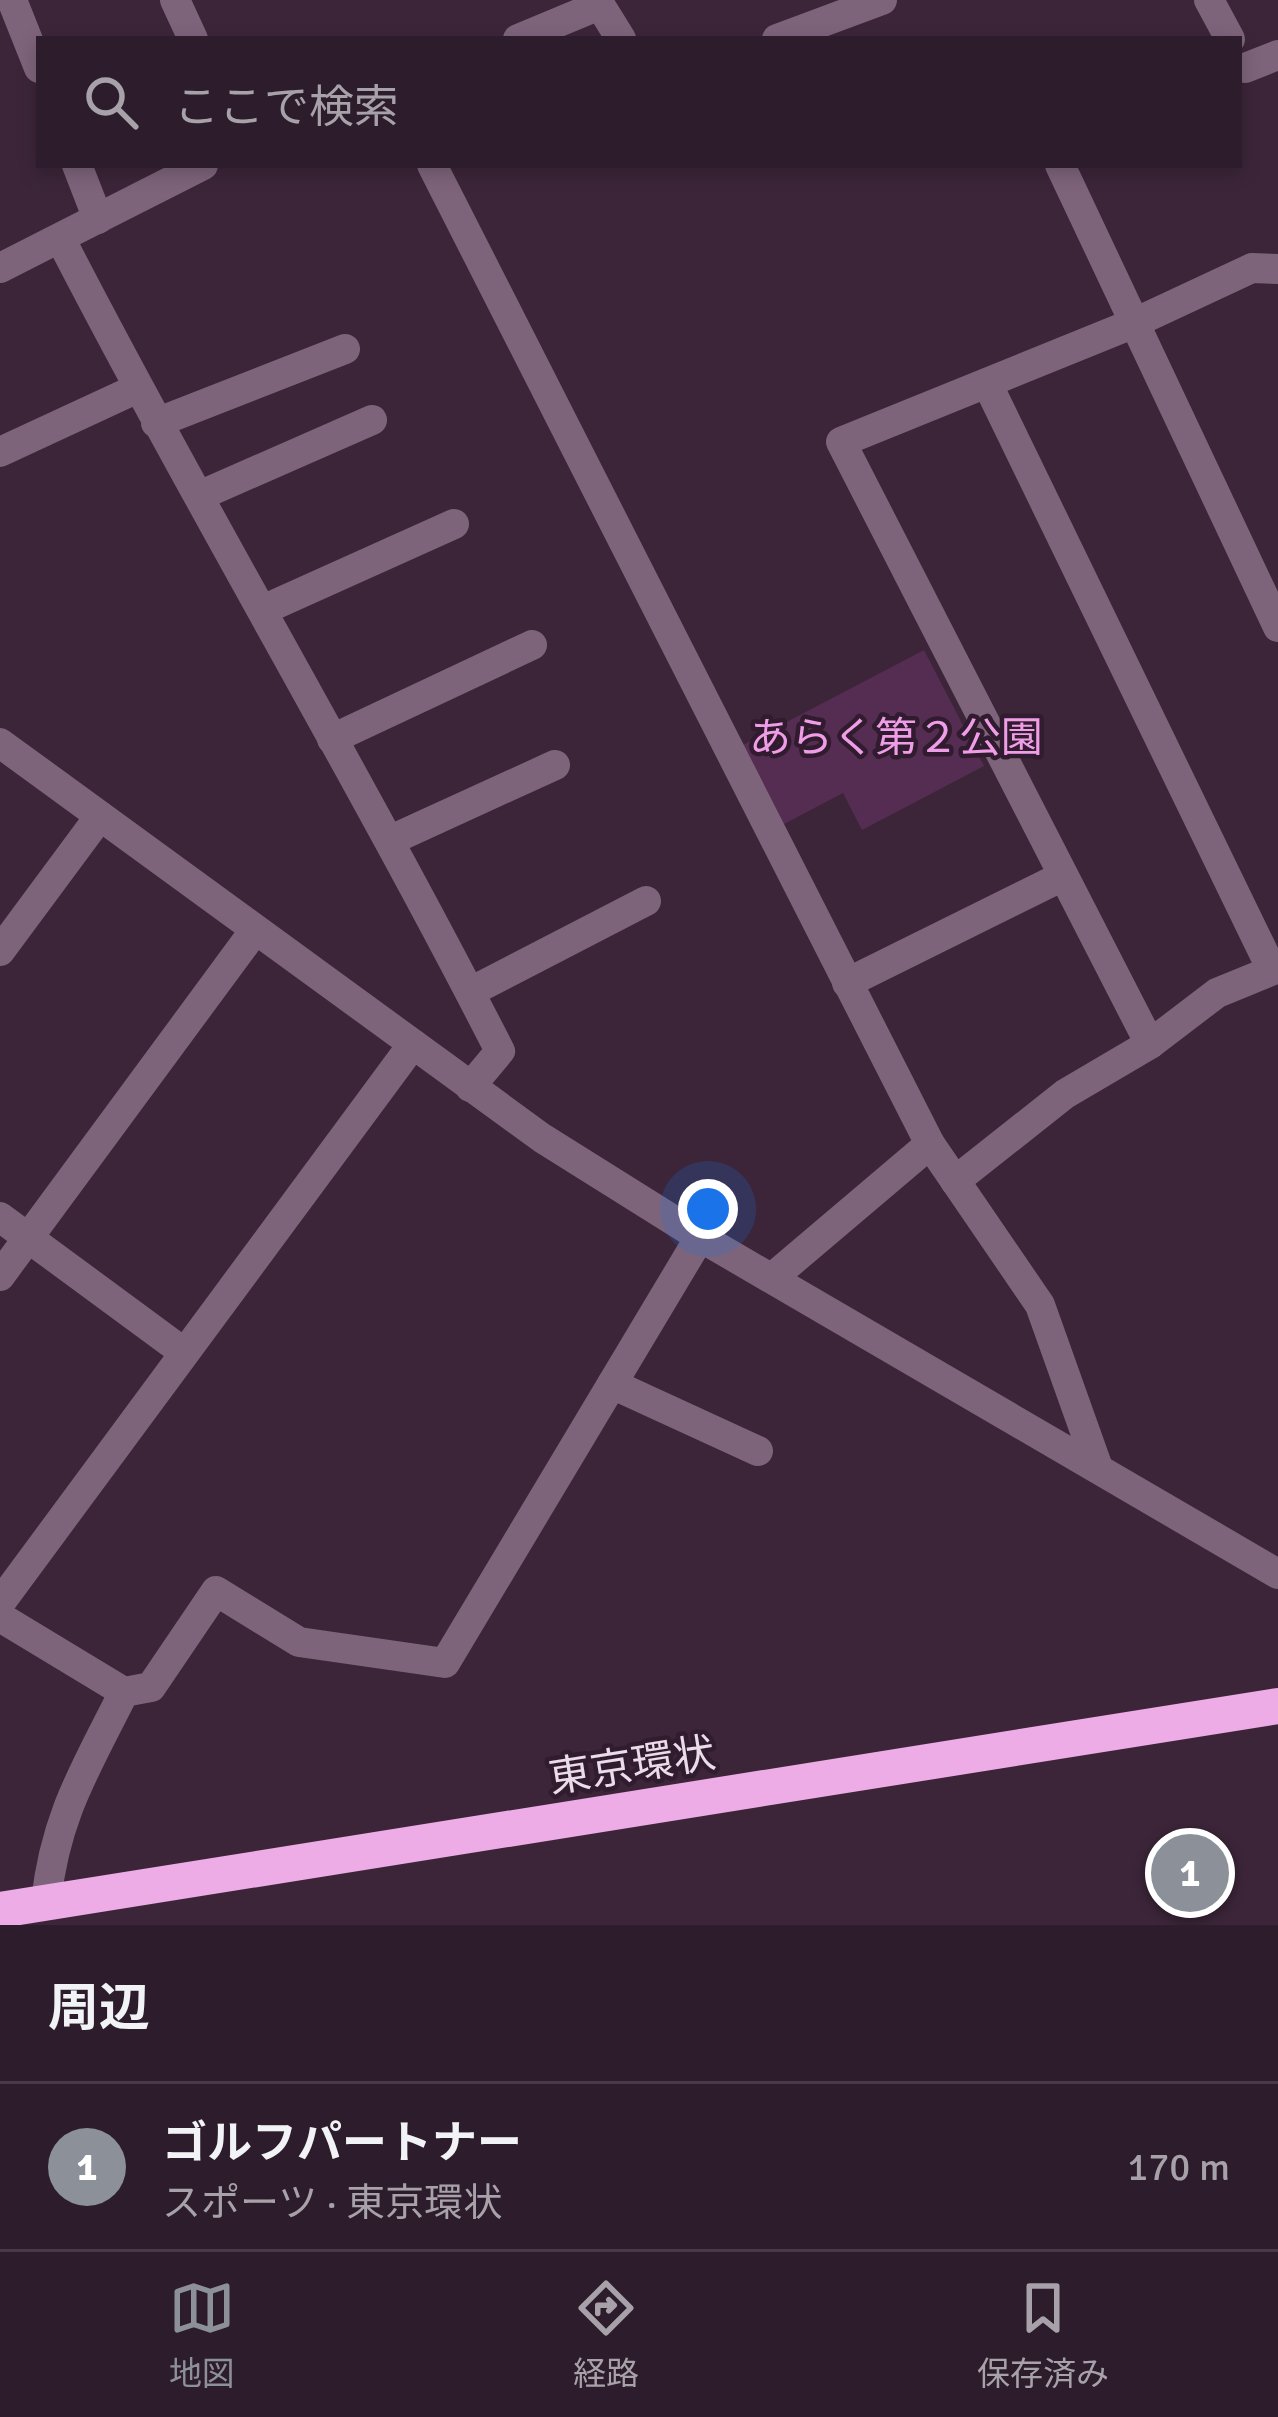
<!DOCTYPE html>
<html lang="ja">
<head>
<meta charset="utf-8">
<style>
  body { margin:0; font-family:Signika,"Noto Sans JP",sans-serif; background:#392937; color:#f1f3f6 }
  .you { position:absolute; left:708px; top:1209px; width:42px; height:42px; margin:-30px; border:9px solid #fff; border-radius:50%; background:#1a73e8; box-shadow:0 0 0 18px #1a73e833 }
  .badge { display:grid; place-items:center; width:78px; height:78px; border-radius:50%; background:#8c9099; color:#fff; font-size:39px; font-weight:700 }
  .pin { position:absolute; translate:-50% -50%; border:6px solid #fff; box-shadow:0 3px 12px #0006 }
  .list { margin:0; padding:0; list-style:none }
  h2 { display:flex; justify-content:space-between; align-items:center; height:156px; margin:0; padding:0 48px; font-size:51px }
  h2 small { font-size:39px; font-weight:400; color:#a7a1a9 }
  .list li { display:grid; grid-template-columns:78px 1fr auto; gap:36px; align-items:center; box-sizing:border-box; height:168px; padding:0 48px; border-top:3px solid #483a47 }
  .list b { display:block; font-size:45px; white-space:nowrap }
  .list p { margin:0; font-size:39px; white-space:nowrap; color:#a7a1a9 }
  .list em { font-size:39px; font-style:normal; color:#a7a1a9 }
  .icon { flex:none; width:66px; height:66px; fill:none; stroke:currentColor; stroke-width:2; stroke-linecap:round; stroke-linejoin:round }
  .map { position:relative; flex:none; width:1278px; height:1925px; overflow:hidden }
  .search { position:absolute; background:#2d1c2b; box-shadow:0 6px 18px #0003; left:36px; right:36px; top:36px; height:132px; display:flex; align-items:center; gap:30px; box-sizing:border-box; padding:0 42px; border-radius:0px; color:#a7a1a9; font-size:45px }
  .sheet { height:324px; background:#2d1c2b }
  nav { display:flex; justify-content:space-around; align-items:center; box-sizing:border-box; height:168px; border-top:3px solid #483a47; background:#2d1c2b; font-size:33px; color:#a7a1a9 }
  nav a { display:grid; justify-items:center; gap:6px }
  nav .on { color:#8c9099 }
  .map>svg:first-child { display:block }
</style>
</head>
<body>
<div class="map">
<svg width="1278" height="1925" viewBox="0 0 1278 1925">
  <rect width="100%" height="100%" fill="#3c2539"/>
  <path fill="#552c52" d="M 924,650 L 984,766 L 862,830 L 843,793 L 784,824 L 743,745 Z"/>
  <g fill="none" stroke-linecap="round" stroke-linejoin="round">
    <g stroke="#7e647b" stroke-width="30">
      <path d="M 12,0 L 39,68"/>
      <path d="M 175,0 L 193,39"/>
      <path d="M 1209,0 L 1230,39"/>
      <path d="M 518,39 L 600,5 L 621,39"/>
      <path d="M 777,39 L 882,0"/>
      <path d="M 1245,68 L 1278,55"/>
      <path d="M 77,165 L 98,219"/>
      <path d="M 432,165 L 930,1144 L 1040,1305 L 1097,1465"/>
      <path d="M 1060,165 L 1278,627"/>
      <path d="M 61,240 C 202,513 360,777 500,1051 L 470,1087"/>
      <path d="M 0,268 L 203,165"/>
      <path d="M 987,383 L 1272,970"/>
      <path d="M 156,423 L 345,349"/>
      <path d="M 0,452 L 138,388"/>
      <path d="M 199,496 L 372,420"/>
      <path d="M 265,609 L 454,524"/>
      <path d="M 332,739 L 532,645"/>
      <path d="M 0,743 L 542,1138 L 700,1237 L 1278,1574"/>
      <path d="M 391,840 L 555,765"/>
      <path d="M 0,951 L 100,816"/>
      <path d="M 847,983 L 1063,876"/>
      <path d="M 470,992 L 646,901"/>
      <path d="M 1150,1044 L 841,442 L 1132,324 L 1252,268 L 1278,269"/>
      <path d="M 955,1181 L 1065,1094 L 1150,1044 L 1217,993 L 1278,968"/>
      <path d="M 0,1217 L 182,1351"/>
      <path d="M 0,1276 L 255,930"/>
      <path d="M 772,1278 L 930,1144"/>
      <path d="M 612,1384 L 758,1451"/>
      <path d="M 0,1603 L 413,1044"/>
      <path d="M 0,1617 L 124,1692 L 151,1687 L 216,1591 L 299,1642 L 445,1663 L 700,1237"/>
      <path d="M 46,1902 C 55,1816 86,1768 124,1692"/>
    </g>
    <path stroke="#edace6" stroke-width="36" d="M 0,1910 L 1278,1706"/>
  </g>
  <g text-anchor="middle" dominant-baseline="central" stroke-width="9" stroke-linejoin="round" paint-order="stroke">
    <g font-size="42" fill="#ef9de7" stroke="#311b2f">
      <text x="896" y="738">あらく第２公園</text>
    </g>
    <g font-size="42" fill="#ebdce9" stroke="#311b2f">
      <text transform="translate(632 1766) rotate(-9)">東京環状</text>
    </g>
  </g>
</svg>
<div class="you"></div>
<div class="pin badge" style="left:1190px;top:1873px">1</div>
<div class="search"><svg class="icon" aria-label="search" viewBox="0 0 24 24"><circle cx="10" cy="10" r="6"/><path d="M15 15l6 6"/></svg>ここで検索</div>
</div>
<section class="sheet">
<h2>周辺<small></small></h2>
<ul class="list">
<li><span class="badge">1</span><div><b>ゴルフパートナー</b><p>スポーツ · 東京環状</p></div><em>170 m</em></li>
</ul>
</section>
<nav>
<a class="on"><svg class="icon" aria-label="map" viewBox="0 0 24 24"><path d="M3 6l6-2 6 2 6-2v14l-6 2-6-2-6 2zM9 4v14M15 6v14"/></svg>地図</a>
<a><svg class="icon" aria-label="directions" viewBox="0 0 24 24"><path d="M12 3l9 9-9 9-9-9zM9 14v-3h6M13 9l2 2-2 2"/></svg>経路</a>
<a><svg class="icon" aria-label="saved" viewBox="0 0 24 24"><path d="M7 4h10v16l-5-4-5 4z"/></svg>保存済み</a>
</nav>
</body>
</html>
